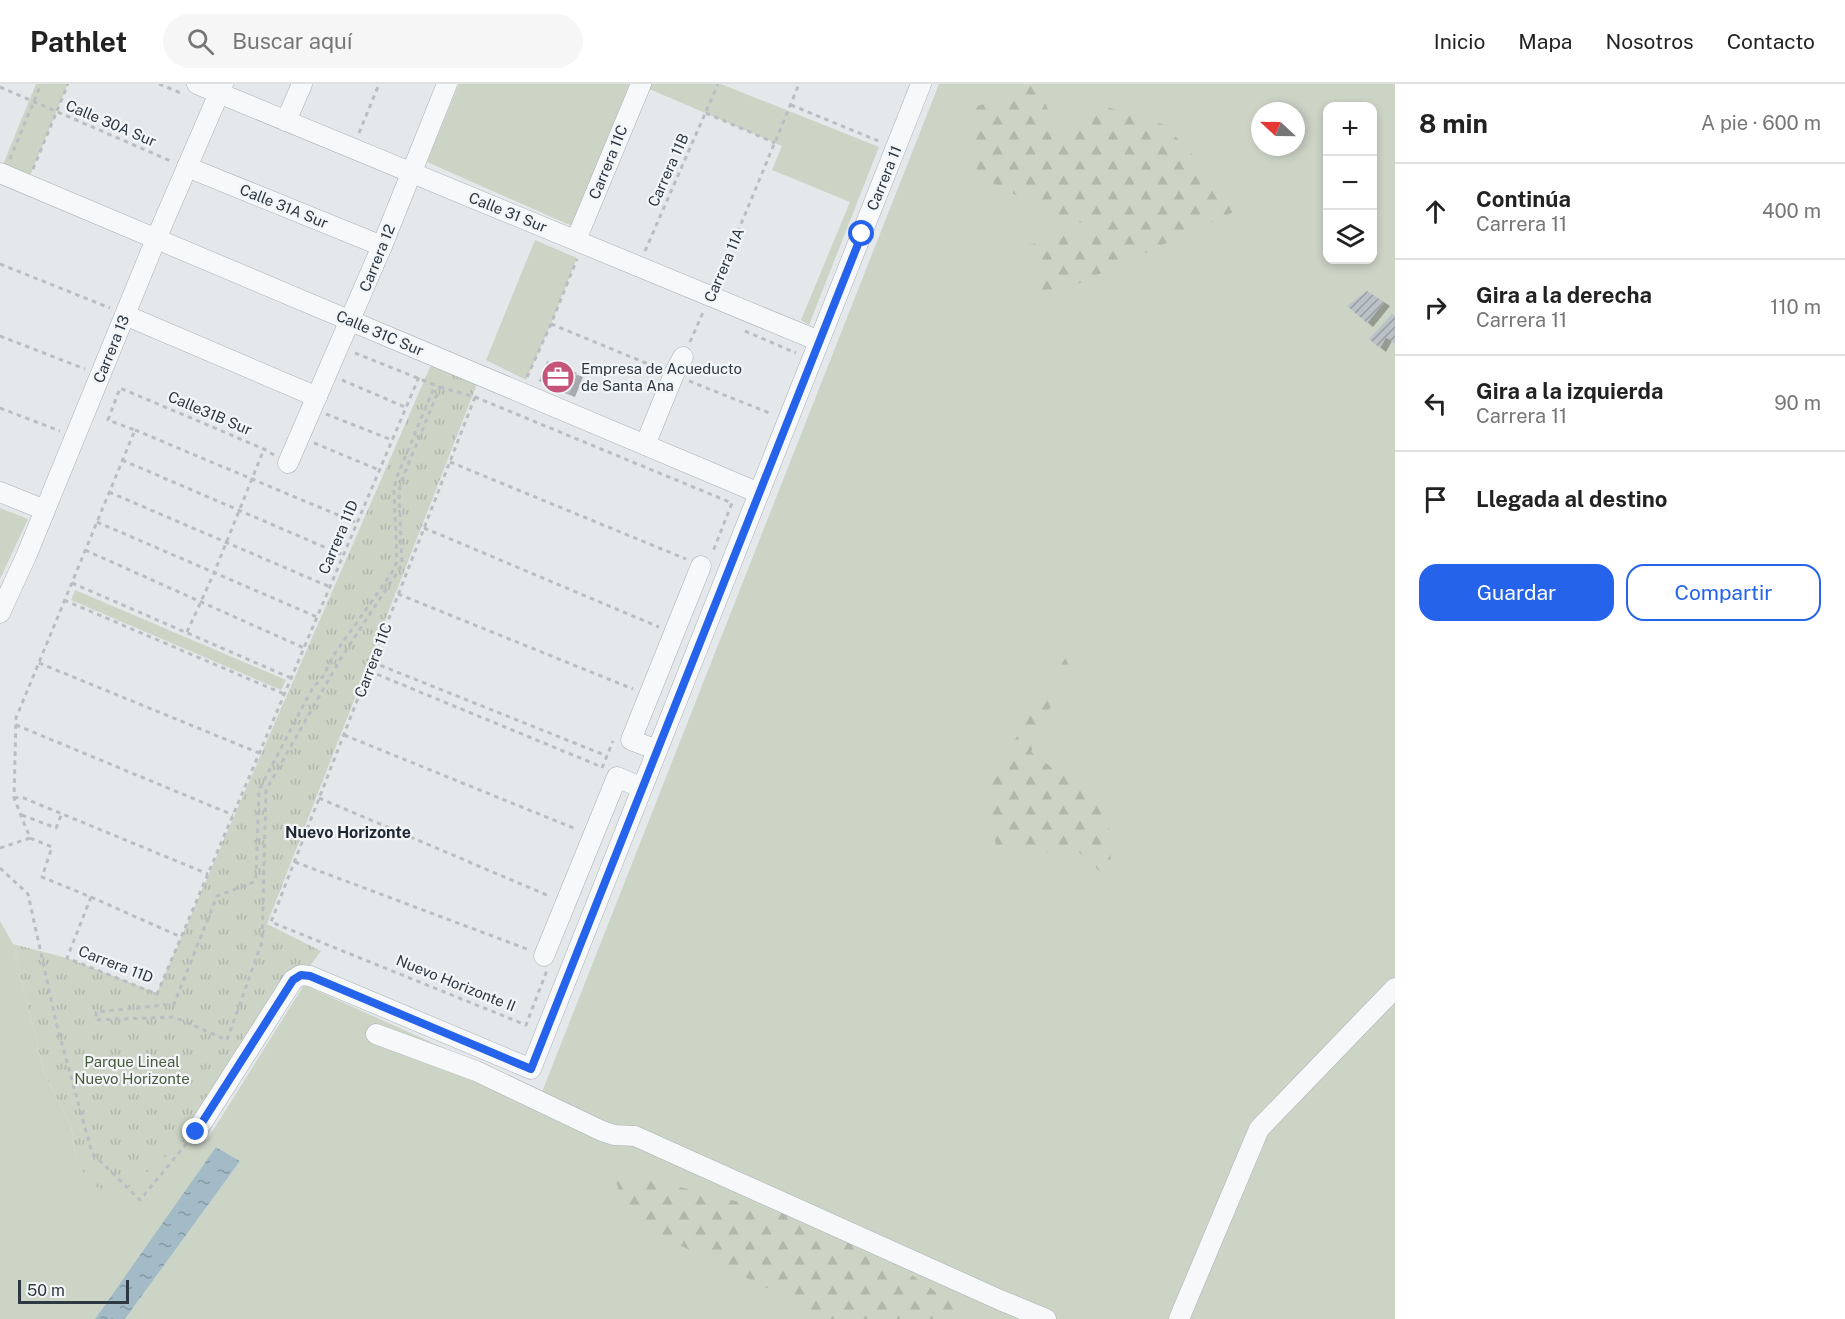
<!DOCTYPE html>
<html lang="es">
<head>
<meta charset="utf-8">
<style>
  body { margin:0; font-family:"Public Sans",sans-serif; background:#f6f6f6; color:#222 }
  .controls { position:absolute; right:18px; top:18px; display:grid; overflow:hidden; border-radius:12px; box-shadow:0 3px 9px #0003 }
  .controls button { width:54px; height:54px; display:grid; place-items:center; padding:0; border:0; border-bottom:2px solid #e0e0e0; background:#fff; color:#222; font:30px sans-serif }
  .compass { position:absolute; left:1251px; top:18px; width:54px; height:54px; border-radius:50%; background:#fff; box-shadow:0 3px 9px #0003; rotate:292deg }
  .scale { position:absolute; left:18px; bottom:15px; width:111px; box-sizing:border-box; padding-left:6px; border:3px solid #2d3842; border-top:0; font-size:16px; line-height:21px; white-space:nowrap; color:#2d3842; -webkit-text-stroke:4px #f3f6f8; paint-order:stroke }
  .stop { position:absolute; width:18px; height:18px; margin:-14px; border:4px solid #2563eb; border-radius:50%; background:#fff }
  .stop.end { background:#2563eb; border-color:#fff; box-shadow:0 2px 6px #0008 }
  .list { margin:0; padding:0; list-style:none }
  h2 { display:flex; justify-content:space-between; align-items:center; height:78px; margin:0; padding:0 24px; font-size:26px }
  h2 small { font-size:20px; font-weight:400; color:#767676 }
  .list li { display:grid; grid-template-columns:39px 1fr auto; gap:18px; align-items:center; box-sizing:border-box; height:96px; padding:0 24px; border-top:2px solid #e0e0e0 }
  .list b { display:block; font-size:22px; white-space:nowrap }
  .list p { margin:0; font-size:20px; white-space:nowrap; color:#767676 }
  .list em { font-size:20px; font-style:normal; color:#767676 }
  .actions { display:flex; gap:12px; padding:18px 24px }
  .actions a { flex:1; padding:14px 0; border:2px solid #2563eb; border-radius:18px; text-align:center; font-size:21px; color:#2563eb }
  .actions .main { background:#2563eb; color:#fff }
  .icon { flex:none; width:33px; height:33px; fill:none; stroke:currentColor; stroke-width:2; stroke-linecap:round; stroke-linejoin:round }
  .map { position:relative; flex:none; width:1395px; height:1235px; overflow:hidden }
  header { display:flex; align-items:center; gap:36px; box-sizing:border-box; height:84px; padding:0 30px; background:#fff; border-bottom:2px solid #e0e0e0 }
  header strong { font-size:28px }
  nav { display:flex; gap:33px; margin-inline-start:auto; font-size:21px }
  .search { width:420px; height:54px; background:#f6f6f6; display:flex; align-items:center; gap:15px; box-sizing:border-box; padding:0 21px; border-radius:33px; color:#767676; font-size:22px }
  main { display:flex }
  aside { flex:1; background:#fff }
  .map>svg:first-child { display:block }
</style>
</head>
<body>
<header>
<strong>Pathlet</strong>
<div class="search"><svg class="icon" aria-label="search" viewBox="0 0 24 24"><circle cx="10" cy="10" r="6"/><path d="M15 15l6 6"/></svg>Buscar aquí</div>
<nav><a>Inicio</a><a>Mapa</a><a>Nosotros</a><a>Contacto</a></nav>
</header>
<main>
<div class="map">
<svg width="1395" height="1235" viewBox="0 0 1395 1235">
  <defs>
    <pattern id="forest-firs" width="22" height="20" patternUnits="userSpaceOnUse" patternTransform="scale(1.5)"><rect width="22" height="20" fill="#ccd4c6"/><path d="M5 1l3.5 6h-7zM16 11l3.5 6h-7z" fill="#b0b7ab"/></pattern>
    <pattern id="park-tufts" width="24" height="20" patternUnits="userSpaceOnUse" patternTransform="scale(1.5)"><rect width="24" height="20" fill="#ccd4c6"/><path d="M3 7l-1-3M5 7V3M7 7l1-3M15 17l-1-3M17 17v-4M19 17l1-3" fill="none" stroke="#b0b7ab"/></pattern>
    <pattern id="water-ripples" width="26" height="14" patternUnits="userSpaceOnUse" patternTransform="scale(1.5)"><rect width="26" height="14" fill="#a2bbc7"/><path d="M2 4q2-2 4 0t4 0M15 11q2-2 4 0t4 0" fill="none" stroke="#8499a3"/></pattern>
    <pattern id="building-hatch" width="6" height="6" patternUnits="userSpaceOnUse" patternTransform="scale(1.5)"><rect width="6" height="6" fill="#bbc2c7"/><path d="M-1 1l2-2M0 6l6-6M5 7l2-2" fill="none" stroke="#989fa3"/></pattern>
    <filter id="shadow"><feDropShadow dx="6" dy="4" stdDeviation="0" flood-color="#0004"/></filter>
  </defs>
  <rect width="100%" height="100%" fill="#e4e8eb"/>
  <g fill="#ccd4c6" fill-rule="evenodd">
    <path d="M 36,0 L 68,0 L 29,94 L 2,83 Z"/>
    <path d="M 459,0 L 631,0 L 572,142 L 427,78 Z"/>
    <path d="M 649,0 L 721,0 L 879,63 L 809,241 L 801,236 L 850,118 L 772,86 L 782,62 L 647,4 Z"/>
    <path d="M 939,0 L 1395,0 L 1395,1235 L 125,1235 L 240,1077 L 217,1063 L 95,1235 L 0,1235 L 0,837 L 13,860 L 45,991 L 71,1041 L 76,1077 L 193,1050 L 207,1056 L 304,901 L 542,1008 ZM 1328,22 L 1372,22 L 1372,176 L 1328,176 ZM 1260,27 L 1296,27 L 1296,63 L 1260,63 Z"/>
    <path d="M 535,156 L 577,174 L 551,240 L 526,296 L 486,276 Z"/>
    <path d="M 0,424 L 28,435 L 0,495 Z"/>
    <path d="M 75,506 L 286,596 L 281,606 L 71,516 Z"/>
  </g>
  <g fill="url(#forest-firs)">
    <path d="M 1033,0 L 1038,0 L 1057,49 L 1107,23 L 1165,41 L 1242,124 L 1043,216 L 1029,161 L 1097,143 L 1057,132 L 977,91 L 973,24 Z"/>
    <path d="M 1084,544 L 1031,668 L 1108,725 L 1112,799 L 1079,768 L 997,767 L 985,704 Z"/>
    <path d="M 612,1086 L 842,1144 L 960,1224 L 961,1235 L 830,1235 L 629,1136 Z"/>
  </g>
  <path fill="url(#park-tufts)" d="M 431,281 L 477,300 L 267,840 L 321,867 L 310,882 L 295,882 L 232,972 L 188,1047 L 193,1050 L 117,1113 L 91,1100 L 76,1077 L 71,1041 L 45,991 L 13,860 L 67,874 L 157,909 Z"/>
  <path fill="url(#water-ripples)" d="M 216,1063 L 240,1077 L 125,1235 L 95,1235 Z"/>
  <g fill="url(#building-hatch)" filter="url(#shadow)">
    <path d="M 1367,207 L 1384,218 L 1367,239 L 1347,222 Z"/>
    <path d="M 1392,230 L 1395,232 L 1395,260 L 1386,253 L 1380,264 L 1369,255 Z"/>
    <path d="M 547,277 L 577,289 L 569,309 L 539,297 Z"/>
  </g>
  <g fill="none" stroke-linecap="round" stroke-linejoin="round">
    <defs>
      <g id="minor">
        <path d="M 197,0 L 819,257"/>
        <path d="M 286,37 L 302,0"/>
        <path d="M 187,83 L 382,162"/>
        <path d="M 0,89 L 759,409"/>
        <path d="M 576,156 L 641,0"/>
        <path d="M 125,231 L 317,313"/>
        <path d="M 645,361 L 674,290 L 683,273"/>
        <path d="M 288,379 L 382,162 L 447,0"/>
        <path d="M 0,408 L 45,426"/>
        <path d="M 0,529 L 27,470 L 156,155 L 223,0"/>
        <path d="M 657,666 L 631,656 L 701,482"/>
        <path d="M 544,872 L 617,693 L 642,704"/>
        <path d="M 376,950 L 476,987 L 602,1047 L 614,1051 L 635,1052 L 1000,1216 L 1046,1235"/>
        <path d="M 196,1048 L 293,896 L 301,891 L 310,892 L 531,985 L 921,0"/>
        <path d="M 1179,1235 L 1259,1045 L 1395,904"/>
      </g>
    </defs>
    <use href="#minor" stroke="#a9b0b5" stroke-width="21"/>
    <g stroke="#babec2" stroke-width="3" stroke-dasharray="4.5 4.5" stroke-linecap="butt">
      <path d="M 159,0 L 183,10"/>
      <path d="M 0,3 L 173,78"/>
      <path d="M 791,21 L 881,58"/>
      <path d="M 706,29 L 775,59"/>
      <path d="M 359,49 L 379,0"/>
      <path d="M 10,75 L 41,0"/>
      <path d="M 33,85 L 68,0"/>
      <path d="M 645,167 L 718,0"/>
      <path d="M 0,180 L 110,224"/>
      <path d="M 717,198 L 799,0"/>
      <path d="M 551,240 L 658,284"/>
      <path d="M 745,247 L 796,269"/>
      <path d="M 0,252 L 85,285"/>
      <path d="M 690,258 L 704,226"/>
      <path d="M 355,269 L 440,303 L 401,398 L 399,408 L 402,481 L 341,574 L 266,706 L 262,858 L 227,956 L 174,933 L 96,936 L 96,928 L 174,920 L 217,812 L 254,798 L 256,793 L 259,706 L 312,605 L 324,591 L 333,572 L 391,490 L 397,478 L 394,407 L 396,395 L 435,301"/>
      <path d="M 527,293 L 551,240 L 577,175"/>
      <path d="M 342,296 L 405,323"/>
      <path d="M 689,297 L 772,330"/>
      <path d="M 440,303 L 475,313 L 732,419 L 712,470"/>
      <path d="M 475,313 L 271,838 L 526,941 L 547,886"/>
      <path d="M 0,324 L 60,347"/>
      <path d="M 326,330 L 392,356"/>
      <path d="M 135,346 L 357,439"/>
      <path d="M 314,359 L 379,386"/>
      <path d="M 274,371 L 264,365 L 120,304 L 108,336 L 135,346 L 16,634 L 14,714 L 30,754 L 52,763 L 42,793 L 91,813 L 67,874 L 157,910 L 419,293"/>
      <path d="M 122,376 L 343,471"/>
      <path d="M 450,378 L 686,475"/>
      <path d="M 109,408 L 330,503"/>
      <path d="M 97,438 L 317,533"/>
      <path d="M 424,444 L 659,543"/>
      <path d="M 85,466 L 304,564"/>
      <path d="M 72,499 L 291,594"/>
      <path d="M 398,510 L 633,605"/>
      <path d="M 64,516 L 284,610"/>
      <path d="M 187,548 L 214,489 L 264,365"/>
      <path d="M 372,578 L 607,672"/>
      <path d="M 39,579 L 259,669"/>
      <path d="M 369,587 L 602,683"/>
      <path d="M 16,641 L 233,731"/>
      <path d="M 344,651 L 576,745"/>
      <path d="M 602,684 L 613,657"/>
      <path d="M 14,714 L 21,713 L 208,790"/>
      <path d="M 319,714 L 549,812"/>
      <path d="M 22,731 L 56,744 L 62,729"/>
      <path d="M 0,764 L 30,754"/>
      <path d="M 295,778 L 527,865"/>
      <path d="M 0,784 L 28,810 L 56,938 L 92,1069 L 140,1116 L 187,1059"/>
      <path d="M 91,813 L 181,853"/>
    </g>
    <use href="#minor" stroke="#f6f8f9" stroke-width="20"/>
  </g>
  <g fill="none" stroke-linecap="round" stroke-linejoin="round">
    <path stroke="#2563eb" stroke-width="8" d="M 196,1048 L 293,896 L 301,891 L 310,892 L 531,985 L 862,150"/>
  </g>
  <defs>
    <symbol id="office-disc" viewBox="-11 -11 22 22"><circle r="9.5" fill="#c4547a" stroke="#f3f6f8"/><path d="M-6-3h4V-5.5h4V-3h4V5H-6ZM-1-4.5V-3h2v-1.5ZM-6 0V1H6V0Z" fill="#fff"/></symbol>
  </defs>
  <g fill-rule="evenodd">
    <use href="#office-disc" x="539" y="274" width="38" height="38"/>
  </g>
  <g text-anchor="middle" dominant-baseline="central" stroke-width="4.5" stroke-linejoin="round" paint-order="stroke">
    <g font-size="15" fill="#2d3842" stroke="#f3f6f8">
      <text transform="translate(111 39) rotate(23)">Calle 30A Sur</text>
      <text transform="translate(608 78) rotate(-68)">Carrera 11C</text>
      <text transform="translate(668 86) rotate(-66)">Carrera 11B</text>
      <text transform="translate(884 94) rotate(-68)">Carrera 11</text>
      <text transform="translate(284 122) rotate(22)">Calle 31A Sur</text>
      <text transform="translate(508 128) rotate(22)">Calle 31 Sur</text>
      <text transform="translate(377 174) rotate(-68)">Carrera 12</text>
      <text transform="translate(724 181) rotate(-67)">Carrera 11A</text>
      <text transform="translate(380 249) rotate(23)">Calle 31C Sur</text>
      <text transform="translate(111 265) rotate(-68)">Carrera 13</text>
      <text transform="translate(210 329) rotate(23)">Calle31B Sur</text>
      <text transform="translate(338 453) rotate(-67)">Carrera 11D</text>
      <text transform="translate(373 576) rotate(-69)">Carrera 11C</text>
      <text transform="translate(116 880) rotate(21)">Carrera 11D</text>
      <text transform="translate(456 899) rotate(22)">Nuevo Horizonte II</text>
    </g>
    <g font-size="15" fill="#2d3842" stroke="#f3f6f8" text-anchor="start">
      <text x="581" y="284">Empresa de Acueducto<tspan x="581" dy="17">de Santa Ana</tspan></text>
    </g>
    <g font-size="15" fill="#485c3b" stroke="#f3f6f8">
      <text x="132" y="977">Parque Lineal<tspan x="132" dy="17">Nuevo Horizonte</tspan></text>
    </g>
    <g font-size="16" font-weight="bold" fill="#1f2933" stroke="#f3f6f8">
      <text x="348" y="748">Nuevo Horizonte</text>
    </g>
  </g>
</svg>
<div class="controls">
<button>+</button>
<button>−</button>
<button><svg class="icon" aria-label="layers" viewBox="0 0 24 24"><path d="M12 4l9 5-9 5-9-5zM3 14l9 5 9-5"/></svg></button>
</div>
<svg class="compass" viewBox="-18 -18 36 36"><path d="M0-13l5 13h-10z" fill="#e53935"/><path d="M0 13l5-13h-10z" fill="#767676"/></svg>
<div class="scale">50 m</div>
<div class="stop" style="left:862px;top:150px"></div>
<div class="stop end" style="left:196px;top:1048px"></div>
</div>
<aside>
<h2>8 min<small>A pie · 600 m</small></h2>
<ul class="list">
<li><svg class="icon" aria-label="ahead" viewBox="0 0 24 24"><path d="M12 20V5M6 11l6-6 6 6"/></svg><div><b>Continúa</b><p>Carrera 11</p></div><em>400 m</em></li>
<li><svg class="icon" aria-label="right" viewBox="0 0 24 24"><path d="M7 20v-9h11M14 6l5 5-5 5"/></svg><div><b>Gira a la derecha</b><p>Carrera 11</p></div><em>110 m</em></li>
<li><svg class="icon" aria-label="left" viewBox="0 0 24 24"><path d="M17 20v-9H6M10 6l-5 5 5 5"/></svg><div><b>Gira a la izquierda</b><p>Carrera 11</p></div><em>90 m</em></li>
<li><svg class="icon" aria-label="arrive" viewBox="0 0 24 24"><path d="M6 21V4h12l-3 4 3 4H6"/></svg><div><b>Llegada al destino</b></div></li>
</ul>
<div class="actions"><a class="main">Guardar</a><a>Compartir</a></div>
</aside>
</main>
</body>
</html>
